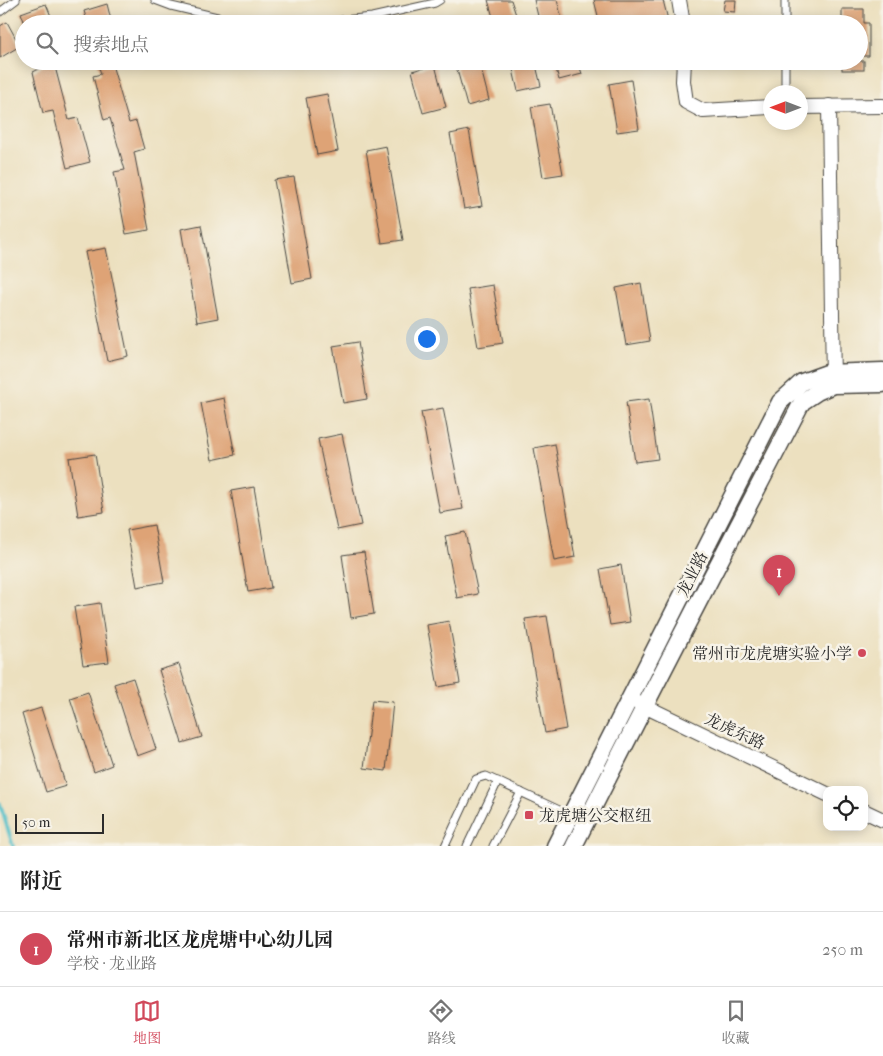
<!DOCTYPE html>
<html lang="zh">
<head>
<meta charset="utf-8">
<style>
  body { margin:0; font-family:"IM FELL French Canon","Noto Serif SC",serif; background:#f2f2f2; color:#222 }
  .controls { position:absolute; right:15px; bottom:15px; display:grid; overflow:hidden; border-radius:10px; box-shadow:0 2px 12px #0003 }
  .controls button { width:45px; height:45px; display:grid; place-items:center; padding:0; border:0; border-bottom:1px solid #e0e0e0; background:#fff; color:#222; font:25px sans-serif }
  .compass { position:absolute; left:763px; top:85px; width:45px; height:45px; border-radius:50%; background:#fff; box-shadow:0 2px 12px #0003; rotate:270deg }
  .scale { position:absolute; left:15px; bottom:12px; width:89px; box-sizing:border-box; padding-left:5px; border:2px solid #2b2b2b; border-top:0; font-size:14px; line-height:18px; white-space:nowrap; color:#2b2b2b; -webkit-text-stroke:4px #f7f3e8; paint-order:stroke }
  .you { position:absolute; left:426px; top:338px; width:18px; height:18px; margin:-12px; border:4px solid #fff; border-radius:50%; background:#1a73e8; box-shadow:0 0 0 8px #1a73e833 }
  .badge { display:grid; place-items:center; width:32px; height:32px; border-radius:50%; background:#d1495b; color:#fff; font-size:16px; font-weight:700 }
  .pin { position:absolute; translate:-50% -41px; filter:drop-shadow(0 1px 2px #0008) }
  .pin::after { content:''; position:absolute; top:26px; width:18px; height:15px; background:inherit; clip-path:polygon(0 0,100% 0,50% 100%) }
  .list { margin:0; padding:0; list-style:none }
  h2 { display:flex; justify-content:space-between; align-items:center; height:65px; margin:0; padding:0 20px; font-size:21px }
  h2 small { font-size:16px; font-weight:400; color:#767676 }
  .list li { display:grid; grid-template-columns:32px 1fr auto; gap:15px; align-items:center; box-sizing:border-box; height:75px; padding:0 20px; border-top:1px solid #e0e0e0 }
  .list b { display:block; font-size:19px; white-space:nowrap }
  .list p { margin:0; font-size:16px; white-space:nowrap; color:#767676 }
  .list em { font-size:16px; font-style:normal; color:#767676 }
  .icon { flex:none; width:28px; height:28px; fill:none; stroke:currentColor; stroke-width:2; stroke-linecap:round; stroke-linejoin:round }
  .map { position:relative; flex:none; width:883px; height:846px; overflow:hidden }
  .search { position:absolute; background:#fff; box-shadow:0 2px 12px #0003; left:15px; right:15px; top:15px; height:55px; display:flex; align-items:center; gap:12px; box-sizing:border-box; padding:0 18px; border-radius:28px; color:#767676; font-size:19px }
  .sheet { height:140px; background:#fff }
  nav { display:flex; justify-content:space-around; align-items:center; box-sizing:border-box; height:70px; border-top:1px solid #e0e0e0; background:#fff; font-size:14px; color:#767676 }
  nav a { display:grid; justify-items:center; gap:2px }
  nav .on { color:#d1495b }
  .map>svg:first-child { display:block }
</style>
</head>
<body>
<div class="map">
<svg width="883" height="846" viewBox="0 0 883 846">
  <rect width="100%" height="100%" fill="#f7f3e8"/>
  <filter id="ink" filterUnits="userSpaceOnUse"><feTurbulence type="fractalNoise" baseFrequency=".02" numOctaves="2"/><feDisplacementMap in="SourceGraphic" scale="10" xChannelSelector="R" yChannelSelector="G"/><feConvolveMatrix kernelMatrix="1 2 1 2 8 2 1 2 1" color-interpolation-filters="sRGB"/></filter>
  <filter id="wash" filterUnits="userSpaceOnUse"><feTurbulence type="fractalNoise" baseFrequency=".0096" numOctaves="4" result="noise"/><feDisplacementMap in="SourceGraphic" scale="20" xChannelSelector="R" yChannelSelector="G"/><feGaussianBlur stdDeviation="1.12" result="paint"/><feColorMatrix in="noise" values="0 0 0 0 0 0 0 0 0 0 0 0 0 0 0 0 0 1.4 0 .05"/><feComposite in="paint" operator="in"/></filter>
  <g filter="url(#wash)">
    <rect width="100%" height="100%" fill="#ece0bf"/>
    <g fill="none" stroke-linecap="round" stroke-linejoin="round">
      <path stroke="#4ebdc6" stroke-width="4" d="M 0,804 L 13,846"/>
    </g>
    <g id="blocks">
      <g fill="#dea376">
        <path d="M 488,0 L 511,0 L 519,24 L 495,24 Z"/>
        <path d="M 534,0 L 557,0 L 562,19 L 540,24 Z"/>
        <path d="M 594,0 L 663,0 L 669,24 L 600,24 Z"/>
        <path d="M 725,0 L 736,0 L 735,12 L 723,11 Z"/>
        <path d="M 46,4 L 53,21 L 45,24 L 25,24 L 21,13 Z"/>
        <path d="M 107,4 L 112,24 L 88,24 L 84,11 Z"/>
        <path d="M 842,9 L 864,9 L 864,23 L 869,23 L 869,56 L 859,56 L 859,24 L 842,24 Z"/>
        <path d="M 7,22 L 20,46 L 0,58 L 0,26 Z"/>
        <path d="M 97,61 L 111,61 L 129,123 L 136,121 L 144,149 L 134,152 L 149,230 L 126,234 L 114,172 L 125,170 L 110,118 L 104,120 L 93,76 L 101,74 Z"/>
        <path d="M 472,61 L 479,61 L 489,100 L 467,106 L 456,66 Z"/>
        <path d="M 511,61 L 535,61 L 541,86 L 518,91 Z"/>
        <path d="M 554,61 L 578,61 L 582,74 L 559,80 Z"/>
        <rect x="842" y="61" width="22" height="9"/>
        <path d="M 54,63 L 69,120 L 78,118 L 90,162 L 67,168 L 53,111 L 43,113 L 33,72 L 41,68 L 40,67 Z"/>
        <path d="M 435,65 L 446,107 L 423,113 L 412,71 Z"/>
        <path d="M 631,80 L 639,129 L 617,132 L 609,84 Z"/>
        <path d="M 327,94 L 338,151 L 317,155 L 306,98 Z"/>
        <path d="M 550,104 L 563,174 L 543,177 L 531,107 Z"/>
        <path d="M 469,130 L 482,206 L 464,209 L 450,134 Z"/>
        <path d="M 386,146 L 403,240 L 382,243 L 366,150 Z"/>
        <path d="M 294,177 L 312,279 L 292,283 L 274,180 Z"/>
        <path d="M 201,225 L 218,318 L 197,322 L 181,229 Z"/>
        <path d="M 106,248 L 128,356 L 107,361 L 85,252 Z"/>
        <path d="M 641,283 L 650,341 L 626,345 L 616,288 Z"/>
        <path d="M 493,285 L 503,343 L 478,347 L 468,289 Z"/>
        <path d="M 358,342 L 367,399 L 343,403 L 333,346 Z"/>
        <path d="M 224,398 L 235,455 L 212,460 L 201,403 Z"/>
        <path d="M 649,399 L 658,459 L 635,462 L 626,402 Z"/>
        <path d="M 443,408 L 463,509 L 440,513 L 421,412 Z"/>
        <path d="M 342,434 L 361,525 L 337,530 L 318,439 Z"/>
        <path d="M 555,444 L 575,557 L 554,561 L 534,448 Z"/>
        <path d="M 95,454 L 104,512 L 78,516 L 69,458 Z"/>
        <path d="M 254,487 L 271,588 L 248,592 L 231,491 Z"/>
        <path d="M 154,525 L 164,582 L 137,587 L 127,530 Z"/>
        <path d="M 465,532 L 478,594 L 457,598 L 445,536 Z"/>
        <path d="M 364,552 L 374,614 L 351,618 L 342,555 Z"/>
        <path d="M 621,565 L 630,622 L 610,625 L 600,569 Z"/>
        <path d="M 100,603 L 109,662 L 83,665 L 74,607 Z"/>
        <path d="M 547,616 L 566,729 L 545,733 L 525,619 Z"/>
        <path d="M 449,621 L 460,683 L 438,687 L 427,625 Z"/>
        <path d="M 179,664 L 202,737 L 182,743 L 159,670 Z"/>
        <path d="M 133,678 L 156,749 L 137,756 L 114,684 Z"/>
        <path d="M 88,692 L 112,765 L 94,772 L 70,698 Z"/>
        <path d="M 372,700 L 393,702 L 386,771 L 364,768 Z"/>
        <path d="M 41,708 L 66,786 L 46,792 L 22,714 Z"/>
      </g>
    </g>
  </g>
  <g filter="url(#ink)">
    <use href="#blocks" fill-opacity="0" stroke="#484641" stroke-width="1"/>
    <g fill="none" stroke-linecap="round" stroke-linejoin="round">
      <defs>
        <g id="service">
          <path d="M 155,0 L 171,6 L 234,21 L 293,24"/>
          <path d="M 0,12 L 16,0"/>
          <path d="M 306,24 L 372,17 L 435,3 L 440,0"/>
          <path d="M 785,24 L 785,0"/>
          <path d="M 785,92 L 785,61"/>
          <path d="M 445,846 L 476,779 L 486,776 L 570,815"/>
          <path d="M 467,846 L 498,781"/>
          <path d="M 493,846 L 521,792"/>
        </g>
        <g id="minor">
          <path d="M 679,0 L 683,24"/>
          <path d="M 684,61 L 683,81 L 686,102 L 703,111 L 770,107"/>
          <path d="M 829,106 L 833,383"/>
          <path d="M 800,107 L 883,106"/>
          <path d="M 636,702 L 827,794"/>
          <path d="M 864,811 L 883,820"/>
        </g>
        <g id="tertiary">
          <path d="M 555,846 L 780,402 L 802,382 L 827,373 L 883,371"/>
          <path d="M 574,846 C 648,697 726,550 802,402 L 817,392 L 833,385 L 883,384"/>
        </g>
      </defs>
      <use href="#service" stroke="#484641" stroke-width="9"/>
      <use href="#minor" stroke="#484641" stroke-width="16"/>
      <use href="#tertiary" stroke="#484641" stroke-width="19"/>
      <use href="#service" stroke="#fff" stroke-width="7"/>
      <use href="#minor" stroke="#fff" stroke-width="14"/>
      <use href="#tertiary" stroke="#fff" stroke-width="16"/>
    </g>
  </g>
  <g fill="#d1495b" stroke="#f7f3e8" stroke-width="2">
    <circle cx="862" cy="653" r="5"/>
    <rect x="524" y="810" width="10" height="10" rx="2.5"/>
  </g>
  <g text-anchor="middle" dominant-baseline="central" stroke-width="5" stroke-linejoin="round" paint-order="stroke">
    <g font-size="16" fill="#2b2b2b" stroke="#f7f3e8">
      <text transform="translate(692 574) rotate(-63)">龙业路</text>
      <text transform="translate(735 731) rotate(25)">龙虎东路</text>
    </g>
    <g font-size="16" fill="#2b2b2b" stroke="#f7f3e8" text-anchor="end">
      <text x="852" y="653">常州市龙虎塘实验小学</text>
      <text x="539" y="815" text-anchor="start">龙虎塘公交枢纽</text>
    </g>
  </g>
</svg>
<div class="controls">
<button><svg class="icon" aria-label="locate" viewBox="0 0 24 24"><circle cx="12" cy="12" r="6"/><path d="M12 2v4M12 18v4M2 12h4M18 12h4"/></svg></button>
</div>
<svg class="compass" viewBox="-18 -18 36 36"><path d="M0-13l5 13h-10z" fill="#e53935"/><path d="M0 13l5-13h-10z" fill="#767676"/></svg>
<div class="scale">50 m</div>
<div class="you"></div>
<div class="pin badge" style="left:779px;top:596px">1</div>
<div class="search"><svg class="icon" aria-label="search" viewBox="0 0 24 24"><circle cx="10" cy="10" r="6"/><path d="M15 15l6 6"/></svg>搜索地点</div>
</div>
<section class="sheet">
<h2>附近<small></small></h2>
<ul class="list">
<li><span class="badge">1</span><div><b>常州市新北区龙虎塘中心幼儿园</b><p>学校 · 龙业路</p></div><em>250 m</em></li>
</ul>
</section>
<nav>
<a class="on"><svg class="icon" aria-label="map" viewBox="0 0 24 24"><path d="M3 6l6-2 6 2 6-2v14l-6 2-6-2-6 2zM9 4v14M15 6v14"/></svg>地图</a>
<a><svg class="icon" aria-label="directions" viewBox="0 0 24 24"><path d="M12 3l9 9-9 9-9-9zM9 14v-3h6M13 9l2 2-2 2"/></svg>路线</a>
<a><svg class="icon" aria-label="saved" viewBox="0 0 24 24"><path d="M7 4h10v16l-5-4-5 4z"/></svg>收藏</a>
</nav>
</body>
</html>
